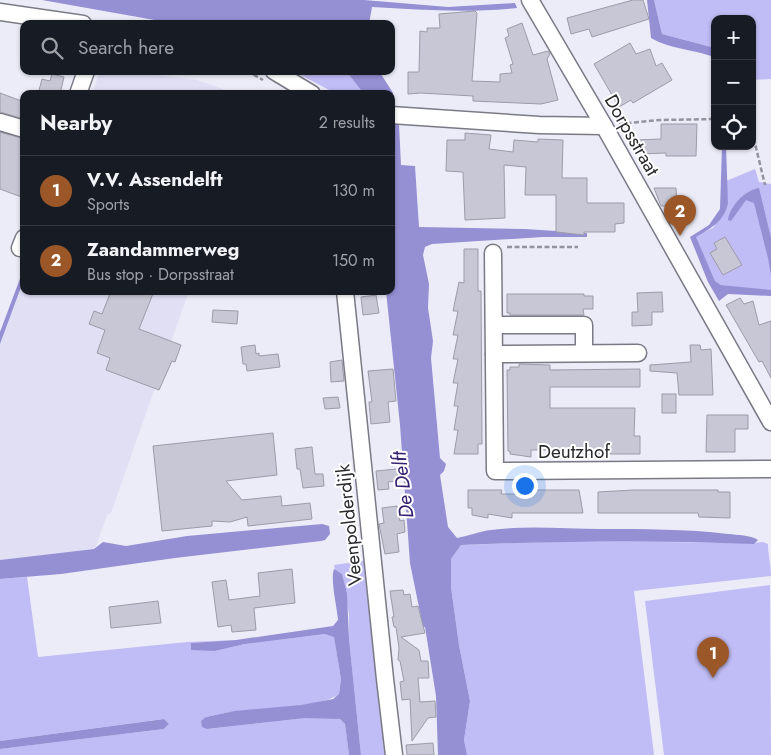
<!DOCTYPE html>
<html lang="en">
<head>
<meta charset="utf-8">
<style>
  body { margin:0; font-family:Jost,sans-serif; background:#20242c; color:#f1f3f6 }
  .controls { position:absolute; right:15px; top:15px; display:grid; overflow:hidden; border-radius:10px; box-shadow:0 1px 4px #0004 }
  .controls button { width:45px; height:45px; display:grid; place-items:center; padding:0; border:0; border-bottom:1px solid #363941; background:#171b24; color:#f1f3f6; font:25px sans-serif }
  .you { position:absolute; left:524px; top:485px; width:18px; height:18px; margin:-12px; border:4px solid #fff; border-radius:50%; background:#1a73e8; box-shadow:0 0 0 8px #1a73e833 }
  .badge { display:grid; place-items:center; width:32px; height:32px; border-radius:50%; background:#9b5728; color:#fff; font-size:16px; font-weight:700 }
  .pin { position:absolute; translate:-50% -41px; filter:drop-shadow(0 1px 2px #0008) }
  .pin::after { content:''; position:absolute; top:26px; width:18px; height:15px; background:inherit; clip-path:polygon(0 0,100% 0,50% 100%) }
  .list { margin:0; padding:0; list-style:none }
  h2 { display:flex; justify-content:space-between; align-items:center; height:65px; margin:0; padding:0 20px; font-size:21px }
  h2 small { font-size:16px; font-weight:400; color:#9ea1a6 }
  .list li { display:grid; grid-template-columns:32px 1fr auto; gap:15px; align-items:center; box-sizing:border-box; height:70px; padding:0 20px; border-top:1px solid #363941 }
  .list b { display:block; font-size:19px; white-space:nowrap }
  .list p { margin:0; font-size:16px; white-space:nowrap; color:#9ea1a6 }
  .list em { font-size:16px; font-style:normal; color:#9ea1a6 }
  .icon { flex:none; width:28px; height:28px; fill:none; stroke:currentColor; stroke-width:2; stroke-linecap:round; stroke-linejoin:round }
  .map { position:relative; flex:none; width:771px; height:755px; overflow:hidden }
  .search { position:absolute; background:#171b24; box-shadow:0 1px 4px #0004; left:20px; top:20px; width:375px; height:55px; display:flex; align-items:center; gap:12px; box-sizing:border-box; padding:0 18px; border-radius:10px; color:#9ea1a6; font-size:19px }
  .panel { position:absolute; background:#171b24; box-shadow:0 1px 4px #0004; left:20px; top:90px; width:375px; height:205px; border-radius:10px }
  .map>svg:first-child { display:block }
</style>
</head>
<body>
<div class="map">
<svg width="771" height="755" viewBox="0 0 771 755">
  <rect width="100%" height="100%" fill="#ececf9"/>
  <g fill="#e0dff4">
    <path d="M 100,71 L 132,72 L 197,80 L 223,89 L 223,94 L 92,94 Z"/>
    <path d="M 24,279 L 24,291 L 189,291 L 111,513 L 107,515 L 95,549 L 0,560 L 0,344 Z"/>
  </g>
  <g fill="#c0bcf5">
    <path d="M 654,0 L 771,0 L 771,79 L 752,80 L 752,19 L 715,19 L 715,48 L 662,34 Z"/>
    <path d="M 293,71 L 346,71 L 364,94 L 337,94 Z"/>
    <path d="M 755,169 L 759,182 L 771,184 L 771,291 L 721,285 L 715,281 L 695,236 L 713,228 L 728,203 L 726,181 Z"/>
    <path d="M 570,541 L 754,543 L 763,542 L 768,544 C 768,555 771,564 771,576 L 634,591 L 654,755 L 467,755 L 464,740 L 470,701 L 459,645 L 451,587 L 451,559 L 461,545 Z"/>
    <path d="M 368,560 L 390,755 L 361,755 L 349,639 L 349,614 L 342,574 L 335,570 L 334,565 Z"/>
    <path d="M 27,577 L 38,657 L 187,642 L 236,640 L 191,643 L 215,651 L 245,644 L 325,634 L 334,636 L 341,679 L 339,694 C 323,707 260,709 237,711 C 227,712 216,715 206,717 L 208,729 L 306,718 L 328,717 L 340,719 L 345,724 L 349,755 L 0,755 L 0,749 L 164,729 L 169,724 L 163,719 L 0,741 L 0,579 Z"/>
    <path d="M 770,585 L 771,755 L 664,755 L 645,601 Z"/>
  </g>
  <g fill="#958fd4">
    <path d="M 42,0 L 364,0 L 448,7 L 515,3 L 517,8 C 468,13 421,10 372,7 L 369,24 L 177,24 Z"/>
    <path d="M 647,0 L 654,0 L 662,34 L 715,48 L 715,73 L 711,56 C 691,49 670,49 651,38 Z"/>
    <path d="M 346,71 L 379,71 L 393,93 L 394,105 L 399,124 L 401,165 L 415,166 L 419,227 L 525,229 L 587,233 L 587,237 L 543,237 L 432,244 L 425,247 L 423,255 L 429,284 L 428,308 L 433,341 L 431,358 L 440,458 L 446,464 L 444,471 L 440,475 L 448,527 L 457,538 C 469,536 480,531 491,530 C 528,525 565,529 602,529 C 644,529 686,529 728,534 C 738,535 750,535 758,540 L 754,544 C 657,540 558,541 461,545 L 451,559 L 451,587 L 459,645 L 470,701 L 464,740 L 467,755 L 438,755 L 436,696 L 425,627 L 423,627 L 410,563 L 400,425 L 386,291 L 391,291 L 391,94 L 364,94 Z"/>
    <path d="M 722,146 L 726,146 L 728,203 C 724,222 711,228 696,237 L 715,281 L 721,285 L 771,290 L 771,296 L 728,294 L 719,301 L 708,282 L 690,237 L 709,225 L 720,209 Z"/>
    <path d="M 759,188 L 771,238 L 771,275 L 768,258 L 754,203 L 746,200 L 731,221 L 728,220 C 730,206 745,190 759,188 Z"/>
    <path d="M 24,268 L 24,279 L 0,344 L 0,332 Z"/>
    <path d="M 322,524 L 329,526 L 330,534 L 325,540 L 321,541 L 175,558 L 61,574 L 0,579 L 0,560 L 94,549 L 103,542 L 126,546 L 187,536 Z"/>
    <path d="M 334,569 L 342,574 L 347,594 L 349,639 L 361,755 L 349,755 L 345,724 L 340,719 L 306,718 L 207,729 L 202,727 L 201,721 L 206,717 L 234,711 L 301,705 L 333,699 L 339,694 L 341,679 L 334,637 L 325,634 L 245,644 L 215,651 L 191,650 L 191,643 L 236,640 L 333,626 L 338,620 C 337,607 330,579 334,569 Z"/>
    <path d="M 164,719 L 169,724 L 164,729 L 0,749 L 0,741 Z"/>
  </g>
  <g fill="#c8c7d5" stroke="#9c9ba8">
    <path d="M 633,0 L 643,0 L 649,19 L 592,37 L 589,29 L 571,34 L 567,18 Z"/>
    <path d="M 475,11 L 477,13 L 472,81 L 500,82 L 500,74 L 512,73 L 510,65 L 513,64 L 505,38 L 509,36 L 507,29 L 522,23 L 533,55 L 548,51 L 550,54 L 547,59 L 558,100 L 541,104 L 473,101 L 473,96 L 421,93 L 408,94 L 408,72 L 419,72 L 420,31 L 427,32 L 427,28 L 440,28 L 439,14 Z"/>
    <path d="M 630,43 L 636,54 L 650,49 L 656,66 L 662,63 L 672,80 L 633,103 L 631,100 L 619,107 L 594,64 Z"/>
    <path d="M 52,74 L 64,77 L 60,94 L 38,94 L 42,79 L 50,81 Z"/>
    <path d="M 0,93 L 24,102 L 24,119 L 0,112 Z"/>
    <path d="M 661,124 L 697,124 L 696,156 L 666,156 L 666,153 L 637,154 L 636,140 L 661,139 Z"/>
    <path d="M 0,132 L 24,139 L 24,198 L 0,189 Z"/>
    <path d="M 465,133 L 491,135 L 489,149 L 513,152 L 514,140 L 538,142 L 538,139 L 563,140 L 562,178 L 587,178 L 587,203 L 624,203 L 624,223 L 615,224 L 615,232 L 584,232 L 584,235 L 556,232 L 556,195 L 525,195 L 526,167 L 504,165 L 505,218 L 465,220 L 463,172 L 446,171 L 447,140 L 465,140 Z"/>
    <path d="M 654,188 L 676,188 L 677,206 L 661,206 Z"/>
    <path d="M 725,237 L 742,265 L 723,275 L 710,253 L 717,249 L 714,243 Z"/>
    <path d="M 464,249 L 478,249 L 478,291 L 481,291 L 482,444 L 478,444 L 478,454 L 454,454 L 458,430 L 454,430 L 458,406 L 454,406 L 458,383 L 453,383 L 458,359 L 453,359 L 458,335 L 453,335 L 458,311 L 453,311 L 459,282 L 464,283 Z"/>
    <path d="M 111,291 L 154,291 L 139,329 L 181,345 L 175,362 L 172,361 L 159,390 L 106,370 L 110,358 L 97,353 L 105,330 L 89,324 L 94,311 L 102,314 Z"/>
    <path d="M 662,292 L 663,312 L 652,312 L 652,325 L 632,326 L 632,312 L 638,312 L 637,293 Z"/>
    <path d="M 507,294 L 584,294 L 584,296 L 593,296 L 593,309 L 583,309 L 584,315 L 510,315 L 510,313 L 507,313 Z"/>
    <path d="M 376,295 L 379,313 L 363,315 L 361,297 Z"/>
    <path d="M 740,298 L 744,304 L 753,301 L 759,325 L 771,321 L 771,378 L 762,361 L 759,362 L 726,305 Z"/>
    <path d="M 213,310 L 238,311 L 237,324 L 212,322 Z"/>
    <path d="M 255,345 L 256,354 L 259,353 L 259,356 L 278,354 L 280,367 L 247,371 L 246,364 L 243,364 L 241,347 Z"/>
    <path d="M 690,345 L 700,345 L 701,350 L 711,349 L 713,395 L 679,395 L 677,373 L 650,371 L 650,365 L 691,362 Z"/>
    <path d="M 342,360 L 344,381 L 331,382 L 330,362 Z"/>
    <path d="M 519,364 L 550,365 L 550,370 L 640,369 L 640,387 L 550,387 L 550,408 L 635,408 L 634,436 L 640,436 L 640,454 L 553,454 L 553,450 L 531,450 L 531,457 L 510,454 L 510,451 L 508,451 L 507,370 L 510,370 L 510,367 L 519,367 Z"/>
    <path d="M 393,369 L 396,401 L 388,402 L 390,422 L 371,424 L 369,402 L 372,402 L 368,371 Z"/>
    <rect x="662" y="394" width="14" height="19"/>
    <path d="M 338,397 L 340,408 L 325,409 L 323,398 Z"/>
    <path d="M 707,415 L 748,415 L 748,429 L 735,429 L 735,452 L 706,452 Z"/>
    <path d="M 273,433 L 277,475 L 226,481 L 242,500 L 281,496 L 282,506 L 310,503 L 312,519 L 248,526 L 247,517 L 230,522 L 212,521 L 212,526 L 162,531 L 153,446 Z"/>
    <path d="M 312,447 L 315,474 L 323,474 L 324,486 L 303,488 L 300,469 L 297,469 L 295,449 Z"/>
    <path d="M 397,469 L 398,481 L 388,482 L 389,489 L 378,490 L 376,471 Z"/>
    <path d="M 468,490 L 502,490 L 501,494 L 525,494 L 526,490 L 579,490 L 583,513 L 512,513 L 512,518 L 488,514 L 488,518 L 472,515 L 472,508 L 468,508 Z"/>
    <path d="M 633,490 L 718,490 L 718,492 L 730,492 L 730,518 L 699,517 L 698,513 L 598,513 L 598,492 Z"/>
    <path d="M 397,506 L 400,521 L 404,520 L 405,532 L 397,534 L 399,552 L 385,554 L 379,524 L 384,523 L 382,508 Z"/>
    <path d="M 292,569 L 295,603 L 254,608 L 256,630 L 232,632 L 231,625 L 218,627 L 212,582 L 226,580 L 229,600 L 260,596 L 258,573 Z"/>
    <path d="M 403,590 L 404,595 L 410,594 L 412,607 L 418,606 L 425,633 L 401,637 L 419,650 L 421,661 L 428,661 L 429,678 L 418,678 L 420,702 L 435,701 L 436,717 L 428,718 L 412,741 L 410,699 L 402,700 L 400,682 L 404,681 L 400,661 L 398,660 L 399,648 L 396,627 L 394,627 L 392,617 L 394,617 L 390,591 Z"/>
    <path d="M 158,601 L 161,623 L 111,628 L 109,607 Z"/>
    <path d="M 433,743 L 434,755 L 407,755 L 406,745 Z"/>
  </g>
  <g fill="none" stroke-linecap="round" stroke-linejoin="round">
    <defs>
      <g id="minor">
        <path d="M 530,0 L 604,126 L 771,422"/>
        <path d="M 0,12 L 83,24"/>
        <path d="M 274,71 L 312,94"/>
        <path d="M 78,94 L 86,71"/>
        <path d="M 391,115 L 539,125 L 604,126"/>
        <path d="M 0,122 L 24,129"/>
        <path d="M 20,248 L 24,238"/>
        <path d="M 493,253 L 495,471 L 771,469"/>
        <path d="M 345,291 L 385,679 L 394,755"/>
        <path d="M 494,325 L 584,325 L 584,353"/>
        <path d="M 494,354 L 638,353"/>
      </g>
    </defs>
    <use href="#minor" stroke="#7a7a86" stroke-width="19"/>
    <g stroke="#93939d" stroke-width="2.5" stroke-dasharray="5 2.5" stroke-linecap="butt">
      <path d="M 247,71 L 263,80"/>
      <path d="M 619,124 L 660,120 L 715,119"/>
      <path d="M 752,131 L 765,185"/>
      <path d="M 507,247 L 578,247"/>
    </g>
    <use href="#minor" stroke="#fff" stroke-width="16"/>
  </g>
  <g text-anchor="middle" dominant-baseline="central" stroke-width="4" stroke-linejoin="round" paint-order="stroke">
    <g font-size="19" fill="#29292e" stroke="#fff">
      <text transform="translate(632 135) rotate(60)">Dorpsstraat</text>
      <text x="574" y="451">Deutzhof</text>
      <text transform="translate(349 525) rotate(-96)">Veenpolderdijk</text>
    </g>
    <g font-size="20" font-style="italic" fill="#332070" stroke="#fff">
      <text transform="translate(403 485) rotate(-97)">De Delft</text>
    </g>
  </g>
</svg>
<div class="controls">
<button>+</button>
<button>−</button>
<button><svg class="icon" aria-label="locate" viewBox="0 0 24 24"><circle cx="12" cy="12" r="6"/><path d="M12 2v4M12 18v4M2 12h4M18 12h4"/></svg></button>
</div>
<div class="you"></div>
<div class="pin badge" style="left:713px;top:678px">1</div>
<div class="pin badge" style="left:680px;top:236px">2</div>
<div class="search"><svg class="icon" aria-label="search" viewBox="0 0 24 24"><circle cx="10" cy="10" r="6"/><path d="M15 15l6 6"/></svg>Search here</div>
<section class="panel">
<h2>Nearby<small>2 results</small></h2>
<ul class="list">
<li><span class="badge">1</span><div><b>V.V. Assendelft</b><p>Sports</p></div><em>130 m</em></li>
<li><span class="badge">2</span><div><b>Zaandammerweg</b><p>Bus stop · Dorpsstraat</p></div><em>150 m</em></li>
</ul>
</section>
</div>
</body>
</html>
